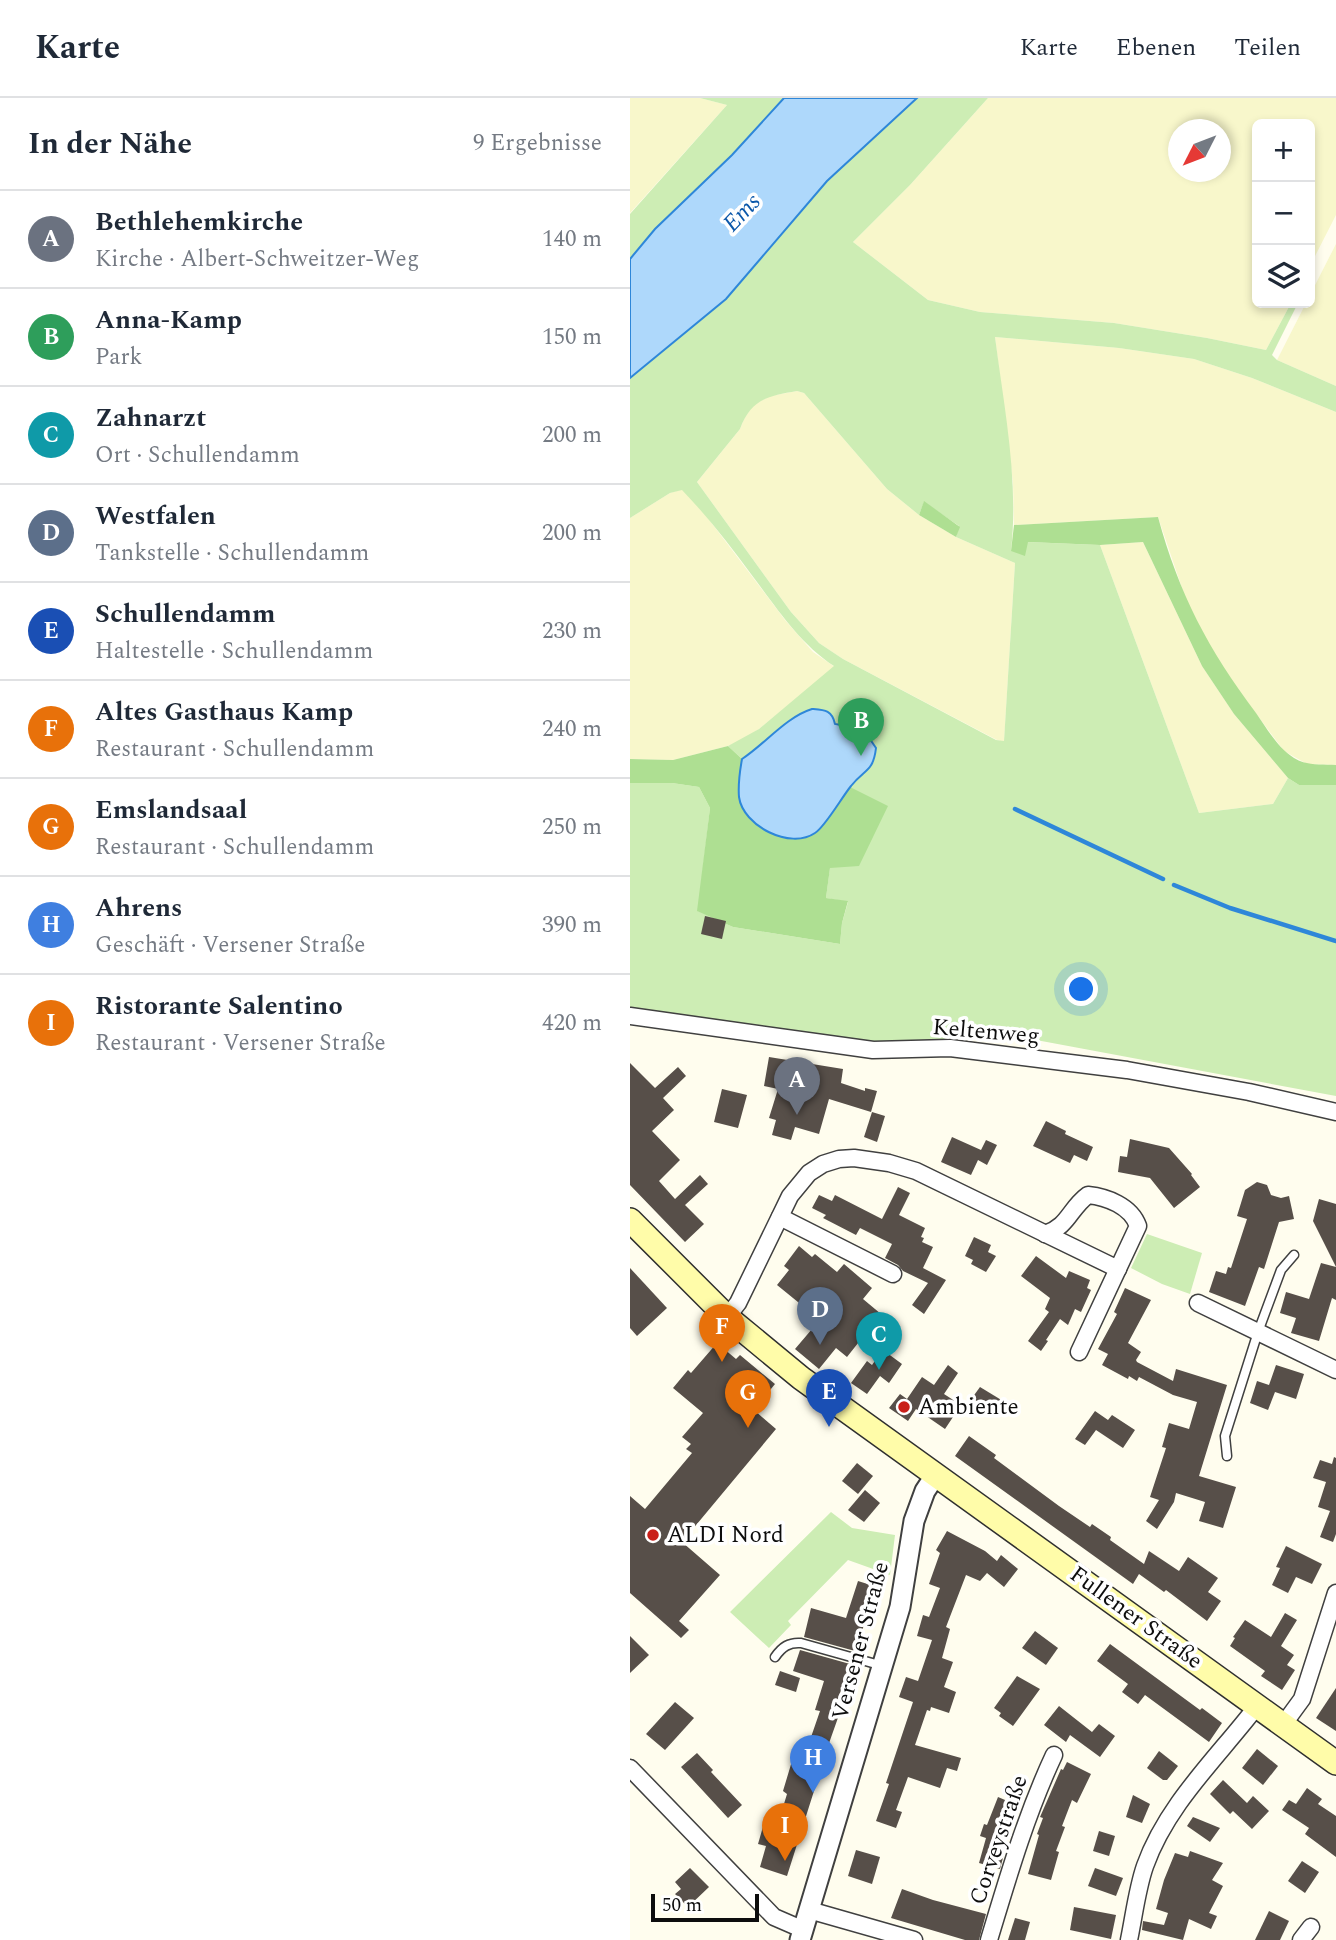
<!DOCTYPE html>
<html lang="de">
<head>
<meta charset="utf-8">
<style>
  body { margin:0; font-family:Spectral,serif; background:#f6f6f7; color:#1f2937 }
  .controls { position:absolute; right:21px; top:21px; display:grid; overflow:hidden; border-radius:10px; box-shadow:0 4px 10px #0003 }
  .controls button { width:63px; height:63px; display:grid; place-items:center; padding:0; border:0; border-bottom:2px solid #e0e1e3; background:#fff; color:#1f2937; font:35px sans-serif }
  .compass { position:absolute; left:538px; top:21px; width:63px; height:63px; border-radius:50%; background:#fff; box-shadow:0 4px 10px #0003; rotate:228deg }
  .scale { position:absolute; left:21px; bottom:18px; width:108px; box-sizing:border-box; padding-left:7px; border:4px solid #0d0d0d; border-top:0; font-size:19px; line-height:24px; white-space:nowrap; color:#0d0d0d; -webkit-text-stroke:5px #fff; paint-order:stroke }
  .you { position:absolute; left:452px; top:892px; width:24px; height:24px; margin:-18px; border:5px solid #fff; border-radius:50%; background:#1a73e8; box-shadow:0 0 0 10px #1a73e833 }
  .badge { display:grid; place-items:center; width:46px; height:46px; border-radius:50%; background:#2563eb; color:#fff; font-size:23px; font-weight:700 }
  .pin { position:absolute; translate:-50% -58px; filter:drop-shadow(0 2px 4px #0008) }
  .pin::after { content:''; position:absolute; top:37px; width:24px; height:21px; background:inherit; clip-path:polygon(0 0,100% 0,50% 100%) }
  .list { margin:0; padding:0; list-style:none }
  h2 { display:flex; justify-content:space-between; align-items:center; height:91px; margin:0; padding:0 28px; font-size:30px }
  h2 small { font-size:23px; font-weight:400; color:#747a83 }
  .list li { display:grid; grid-template-columns:46px 1fr auto; gap:21px; align-items:center; box-sizing:border-box; height:98px; padding:0 28px; border-top:2px solid #e0e1e3 }
  .list b { display:block; font-size:26px; white-space:nowrap }
  .list p { margin:0; font-size:23px; white-space:nowrap; color:#747a83 }
  .list em { font-size:23px; font-style:normal; color:#747a83 }
  .icon { flex:none; width:38px; height:38px; fill:none; stroke:currentColor; stroke-width:2; stroke-linecap:round; stroke-linejoin:round }
  .map { position:relative; flex:none; width:706px; height:1842px; overflow:hidden }
  header { display:flex; align-items:center; gap:42px; box-sizing:border-box; height:98px; padding:0 35px; background:#fff; border-bottom:2px solid #e0e1e3 }
  header strong { font-size:33px }
  nav { display:flex; gap:38px; margin-inline-start:auto; font-size:24px }
  main { display:flex }
  aside { flex:1; background:#fff }
  .map>svg:first-child { display:block }
</style>
</head>
<body>
<header>
<strong>Karte</strong>
<nav><a>Karte</a><a>Ebenen</a><a>Teilen</a></nav>
</header>
<main>
<aside>
<h2>In der Nähe<small>9 Ergebnisse</small></h2>
<ul class="list">
<li><span class="badge" style="background:#6b7280">A</span><div><b>Bethlehemkirche</b><p>Kirche · Albert-Schweitzer-Weg</p></div><em>140 m</em></li>
<li><span class="badge" style="background:#2e9e5b">B</span><div><b>Anna-Kamp</b><p>Park</p></div><em>150 m</em></li>
<li><span class="badge" style="background:#0f9aa8">C</span><div><b>Zahnarzt</b><p>Ort · Schullendamm</p></div><em>200 m</em></li>
<li><span class="badge" style="background:#5c6f8a">D</span><div><b>Westfalen</b><p>Tankstelle · Schullendamm</p></div><em>200 m</em></li>
<li><span class="badge" style="background:#1a4fb4">E</span><div><b>Schullendamm</b><p>Haltestelle · Schullendamm</p></div><em>230 m</em></li>
<li><span class="badge" style="background:#e8710a">F</span><div><b>Altes Gasthaus Kamp</b><p>Restaurant · Schullendamm</p></div><em>240 m</em></li>
<li><span class="badge" style="background:#e8710a">G</span><div><b>Emslandsaal</b><p>Restaurant · Schullendamm</p></div><em>250 m</em></li>
<li><span class="badge" style="background:#3f7fe0">H</span><div><b>Ahrens</b><p>Geschäft · Versener Straße</p></div><em>390 m</em></li>
<li><span class="badge" style="background:#e8710a">I</span><div><b>Ristorante Salentino</b><p>Restaurant · Versener Straße</p></div><em>420 m</em></li>
</ul>
</aside>
<div class="map">
<svg width="706" height="1842" viewBox="0 0 706 1842">
  <rect width="100%" height="100%" fill="#fffdee"/>
  <g fill="#f8f7cb" fill-rule="evenodd">
    <path d="M 0,0 L 70,0 L 97,7 L 0,115 Z"/>
    <path d="M 358,0 L 706,0 L 706,117 L 680,168 L 680,26 L 627,26 L 627,205 L 661,205 L 636,252 L 577,240 L 484,225 L 350,214 L 298,202 L 223,144 L 280,87 ZM 548,32 L 590,32 L 590,74 L 548,74 Z"/>
    <path d="M 706,146 L 706,288 L 647,262 L 676,205 L 680,205 L 680,197 Z"/>
    <path d="M 365,239 L 489,250 L 564,261 L 622,280 L 706,314 L 706,667 L 677,666 L 654,653 L 600,581 L 576,543 L 556,502 L 528,419 L 384,427 L 383,385 Z"/>
    <path d="M 167,293 L 174,295 L 257,391 L 289,417 L 326,439 L 385,465 L 374,644 L 367,642 L 213,561 L 189,545 L 161,514 L 67,384 L 110,331 L 114,321 L 123,307 L 140,298 Z"/>
    <path d="M 52,391 L 74,415 L 155,522 L 183,554 L 205,569 L 129,631 L 114,641 L 98,648 L 43,662 L 0,661 L 0,420 L 40,395 Z"/>
    <path d="M 513,444 L 572,568 L 604,616 L 658,680 L 643,706 L 569,715 L 470,447 Z"/>
  </g>
  <g fill="#cdedb4" fill-rule="evenodd">
    <path d="M 70,0 L 154,0 L 102,57 L 25,131 L 0,161 L 0,116 L 97,7 Z"/>
    <path d="M 287,0 L 358,0 L 280,87 L 223,144 L 298,202 L 350,214 L 484,225 L 577,240 L 636,252 L 661,205 L 668,205 L 642,257 L 647,262 L 706,288 L 706,314 L 622,280 L 564,261 L 489,250 L 365,239 C 374,309 389,382 381,453 L 397,444 L 470,447 L 569,715 L 643,706 L 658,680 L 669,687 L 706,687 L 706,998 L 331,928 L 311,944 L 242,946 L 0,910 L 0,685 L 42,685 L 69,689 L 80,710 L 68,813 L 103,829 L 210,846 L 212,825 L 218,804 L 196,800 L 200,769 L 129,665 L 112,661 L 98,648 L 129,631 L 204,568 C 168,544 147,510 121,476 C 100,447 77,418 52,392 L 40,395 L 0,420 L 0,280 L 96,201 L 197,83 ZM 167,293 L 174,295 L 257,391 L 289,417 L 294,404 L 329,428 L 326,439 L 385,465 L 374,643 L 366,642 L 213,561 L 189,545 L 161,514 L 67,384 L 110,331 C 121,301 138,298 167,293 Z"/>
    <path d="M 517,1136 L 572,1155 L 560,1196 L 532,1186 L 501,1170 Z"/>
    <path d="M 201,1414 L 222,1430 L 265,1437 L 260,1477 L 218,1462 L 158,1523 L 161,1527 L 139,1550 L 100,1514 Z"/>
  </g>
  <g fill="#aedf92">
    <path d="M 294,403 L 330,429 L 326,439 L 289,417 Z"/>
    <path d="M 528,419 C 549,496 578,551 626,615 C 637,631 648,650 664,660 C 677,668 691,666 706,667 L 706,687 L 669,687 L 658,680 L 604,616 L 572,568 L 513,444 L 470,447 L 398,444 L 395,458 L 381,453 L 384,427 Z"/>
    <path d="M 98,648 L 112,661 L 109,700 L 207,705 L 220,689 L 258,708 L 229,768 L 200,770 L 196,800 L 218,803 L 212,825 L 210,846 L 103,829 L 67,813 L 80,710 L 69,689 L 42,685 L 0,685 L 0,661 L 43,662 Z"/>
  </g>
  <g fill="#aed8fb" stroke="#2e87d9" stroke-width="2">
    <path d="M 154,0 L 287,0 L 197,83 L 96,201 L 0,280 L 0,161 L 25,131 L 102,57 Z"/>
    <path d="M 182,611 C 195,612 202,612 205,626 L 233,631 L 246,650 C 243,675 234,671 221,688 C 212,699 195,729 185,735 C 160,752 113,728 109,699 C 108,687 110,672 112,661 C 135,646 156,619 182,611 Z"/>
  </g>
  <g fill="none" stroke-linecap="round" stroke-linejoin="round">
    <g stroke="#2e87d9" stroke-width="4.5">
      <path d="M 385,711 L 533,781"/>
      <path d="M 544,787 L 600,810 L 706,843"/>
    </g>
  </g>
  <g fill="#574f49">
    <path d="M 75,818 L 96,823 L 92,841 L 71,836 Z"/>
    <path d="M 139,959 L 213,971 L 211,985 L 235,993 L 235,990 L 247,993 L 241,1014 L 199,1001 L 189,1036 L 165,1029 L 161,1042 L 142,1037 L 146,1022 L 139,1020 L 148,991 L 134,988 Z"/>
    <path d="M 0,965 L 25,990 L 48,969 L 56,978 L 33,1000 L 44,1012 L 22,1033 L 50,1062 L 29,1083 L 45,1101 L 70,1077 L 78,1086 L 55,1107 L 74,1126 L 55,1144 L 0,1087 Z"/>
    <path d="M 92,991 L 117,997 L 108,1030 L 84,1024 Z"/>
    <path d="M 242,1014 L 255,1018 L 247,1044 L 234,1039 Z"/>
    <path d="M 416,1023 L 436,1033 L 435,1036 L 463,1049 L 457,1063 L 444,1057 L 440,1065 L 403,1048 Z"/>
    <path d="M 322,1039 L 351,1052 L 356,1042 L 367,1047 L 357,1067 L 348,1062 L 341,1077 L 311,1064 Z"/>
    <path d="M 500,1041 L 539,1050 L 562,1076 L 561,1077 L 570,1089 L 544,1110 L 520,1080 L 488,1074 L 490,1058 L 497,1059 Z"/>
    <path d="M 627,1084 L 637,1087 L 641,1097 L 651,1100 L 659,1098 L 664,1121 L 649,1124 L 634,1171 L 629,1169 L 615,1208 L 579,1194 L 586,1173 L 596,1176 L 598,1169 L 601,1170 L 617,1121 L 607,1118 L 615,1092 Z"/>
    <path d="M 268,1089 L 280,1095 L 269,1117 L 295,1130 L 291,1139 L 294,1140 L 292,1144 L 303,1149 L 293,1170 L 316,1182 L 294,1216 L 282,1207 L 298,1185 L 273,1173 L 268,1167 L 255,1160 L 262,1146 L 230,1130 L 226,1137 L 193,1120 L 196,1117 L 182,1110 L 189,1097 L 202,1103 L 205,1097 L 252,1121 Z"/>
    <path d="M 689,1101 L 706,1106 L 706,1169 L 683,1123 Z"/>
    <path d="M 344,1139 L 361,1147 L 358,1154 L 366,1158 L 356,1174 L 341,1166 L 343,1162 L 335,1158 Z"/>
    <path d="M 169,1148 L 182,1159 L 185,1156 L 207,1174 L 214,1166 L 242,1190 L 233,1201 L 251,1216 L 217,1259 L 206,1250 L 189,1271 L 165,1251 L 182,1231 L 172,1222 L 179,1213 L 147,1187 L 159,1172 L 154,1168 Z"/>
    <path d="M 406,1158 L 436,1180 L 439,1173 L 460,1182 L 457,1190 L 461,1192 L 451,1214 L 445,1211 L 438,1227 L 430,1221 L 416,1242 L 418,1243 L 411,1253 L 398,1243 L 419,1214 L 415,1211 L 420,1200 L 391,1178 Z"/>
    <path d="M 691,1165 L 706,1169 L 706,1202 L 702,1200 L 689,1243 L 661,1235 L 666,1220 L 650,1215 L 656,1194 L 679,1201 Z"/>
    <path d="M 0,1170 L 37,1210 L 7,1238 L 0,1230 Z"/>
    <path d="M 495,1190 L 521,1202 L 498,1245 L 511,1254 L 506,1262 L 507,1264 L 543,1283 L 546,1271 L 597,1287 L 569,1378 L 606,1389 L 593,1430 L 569,1423 L 575,1404 L 546,1395 L 544,1404 L 527,1431 L 516,1423 L 529,1402 L 520,1399 L 536,1350 L 532,1349 L 539,1325 L 559,1331 L 567,1304 L 543,1297 L 509,1279 L 507,1283 L 499,1278 L 498,1281 L 472,1267 L 478,1256 L 468,1251 L 487,1216 L 484,1214 Z"/>
    <path d="M 87,1245 L 106,1261 L 110,1257 L 145,1286 L 124,1312 L 146,1331 L 52,1444 L 90,1477 L 49,1523 L 59,1532 L 51,1540 L 0,1495 L 0,1398 L 15,1411 L 62,1355 L 56,1351 L 61,1346 L 52,1339 L 73,1315 L 43,1290 L 58,1272 L 61,1275 Z"/>
    <path d="M 253,1252 L 272,1266 L 259,1285 L 250,1278 L 237,1296 L 221,1285 L 237,1263 L 242,1267 Z"/>
    <path d="M 318,1267 L 328,1275 L 314,1296 L 331,1307 L 315,1331 L 286,1311 L 278,1323 L 259,1310 L 270,1296 L 277,1301 L 292,1279 L 304,1287 Z"/>
    <path d="M 646,1267 L 674,1276 L 666,1301 L 645,1294 L 638,1312 L 620,1305 L 627,1283 L 639,1287 Z"/>
    <path d="M 350,1289 L 373,1303 L 365,1315 L 342,1300 Z"/>
    <path d="M 465,1313 L 478,1322 L 482,1317 L 505,1332 L 493,1350 L 466,1332 L 455,1347 L 445,1341 Z"/>
    <path d="M 339,1338 L 366,1357 L 364,1360 L 429,1408 L 460,1429 L 462,1426 L 481,1439 L 480,1442 L 514,1466 L 519,1453 L 549,1473 L 558,1459 L 588,1480 L 578,1494 L 591,1503 L 577,1523 L 536,1492 L 534,1494 L 509,1476 L 503,1486 L 325,1358 Z"/>
    <path d="M 704,1359 L 706,1360 L 706,1436 L 703,1444 L 690,1439 L 700,1413 L 688,1409 L 696,1384 L 683,1380 L 690,1362 L 702,1366 Z"/>
    <path d="M 227,1365 L 243,1378 L 228,1396 L 212,1383 Z"/>
    <path d="M 235,1392 L 250,1405 L 234,1424 L 218,1412 Z"/>
    <path d="M 317,1433 L 355,1453 L 367,1463 L 371,1457 L 388,1471 L 374,1489 L 357,1475 L 350,1483 L 336,1477 L 316,1529 L 320,1531 L 312,1560 L 323,1564 L 314,1589 L 326,1594 L 319,1615 L 301,1609 L 300,1613 L 297,1612 L 285,1647 L 331,1660 L 327,1673 L 317,1670 L 310,1690 L 278,1679 L 266,1712 L 272,1714 L 266,1730 L 246,1723 L 259,1686 L 256,1685 L 283,1604 L 269,1599 L 276,1579 L 288,1583 L 302,1542 L 287,1538 L 293,1517 L 299,1519 L 310,1490 L 299,1486 L 310,1455 L 306,1452 Z"/>
    <path d="M 656,1448 L 692,1466 L 682,1486 L 666,1479 L 658,1495 L 642,1487 L 650,1470 L 646,1469 Z"/>
    <path d="M 228,1483 L 247,1489 L 225,1553 L 174,1539 L 181,1510 L 216,1520 Z"/>
    <path d="M 655,1515 L 667,1522 L 651,1548 L 664,1557 L 657,1567 L 665,1572 L 652,1592 L 631,1578 L 635,1573 L 600,1548 L 605,1540 L 603,1539 L 615,1522 L 641,1539 Z"/>
    <path d="M 405,1533 L 428,1550 L 416,1567 L 392,1550 Z"/>
    <path d="M 0,1538 L 19,1557 L 0,1575 Z"/>
    <path d="M 480,1546 L 570,1612 L 572,1610 L 592,1625 L 579,1644 L 515,1597 L 508,1606 L 492,1594 L 498,1586 L 467,1563 Z"/>
    <path d="M 170,1552 L 220,1566 L 209,1598 L 215,1600 L 198,1648 L 180,1642 L 190,1613 L 185,1612 L 194,1583 L 163,1573 Z"/>
    <path d="M 150,1573 L 170,1580 L 166,1594 L 145,1587 Z"/>
    <path d="M 387,1578 L 410,1591 L 383,1628 L 369,1618 L 371,1615 L 364,1610 Z"/>
    <path d="M 706,1590 L 706,1633 L 686,1620 Z"/>
    <path d="M 45,1604 L 64,1620 L 35,1652 L 16,1636 Z"/>
    <path d="M 429,1608 L 462,1634 L 469,1626 L 485,1638 L 470,1659 L 440,1637 L 436,1644 L 414,1627 Z"/>
    <path d="M 627,1651 L 648,1668 L 633,1687 L 612,1670 Z"/>
    <path d="M 529,1653 L 548,1668 L 537,1682 L 533,1682 L 517,1670 Z"/>
    <path d="M 67,1655 L 83,1672 L 81,1674 L 112,1707 L 98,1720 L 51,1669 Z"/>
    <path d="M 162,1663 L 191,1671 L 157,1778 L 130,1769 L 136,1748 L 128,1746 L 137,1715 L 150,1719 L 157,1696 L 153,1693 Z"/>
    <path d="M 437,1664 L 461,1676 L 447,1705 L 442,1702 L 432,1728 L 435,1729 L 426,1753 L 429,1754 L 421,1782 L 398,1776 L 409,1737 L 407,1736 L 413,1720 L 410,1719 L 431,1671 L 433,1672 Z"/>
    <path d="M 593,1682 L 617,1705 L 623,1698 L 639,1713 L 622,1731 L 603,1713 L 600,1716 L 580,1696 Z"/>
    <path d="M 677,1690 L 692,1701 L 688,1706 L 706,1718 L 706,1759 L 675,1736 L 679,1730 L 652,1712 L 659,1702 L 666,1706 Z"/>
    <path d="M 503,1697 L 520,1706 L 512,1725 L 496,1719 Z"/>
    <path d="M 368,1699 L 389,1708 L 374,1744 L 377,1745 L 370,1771 L 349,1765 L 356,1740 L 350,1738 L 354,1726 L 357,1727 Z"/>
    <path d="M 563,1719 L 590,1730 L 580,1744 L 557,1728 Z"/>
    <path d="M 469,1733 L 485,1738 L 479,1758 L 463,1753 Z"/>
    <path d="M 226,1752 L 250,1759 L 242,1786 L 218,1778 Z"/>
    <path d="M 560,1753 L 593,1765 L 582,1782 L 593,1788 L 579,1815 L 587,1818 L 581,1831 L 559,1821 L 553,1842 L 512,1832 L 513,1823 L 534,1827 L 538,1815 L 526,1811 L 534,1782 L 545,1755 L 558,1759 Z"/>
    <path d="M 672,1763 L 689,1774 L 675,1795 L 658,1783 Z"/>
    <path d="M 60,1770 L 79,1789 L 58,1809 L 45,1796 L 51,1791 L 45,1784 Z"/>
    <path d="M 465,1770 L 493,1780 L 486,1798 L 458,1788 Z"/>
    <path d="M 272,1791 L 303,1802 L 356,1816 L 349,1842 L 335,1842 L 261,1820 Z"/>
    <path d="M 444,1809 L 486,1817 L 481,1841 L 440,1832 Z"/>
    <path d="M 639,1813 L 659,1823 L 650,1842 L 625,1842 Z"/>
    <path d="M 385,1820 L 400,1824 L 395,1842 L 378,1842 Z"/>
  </g>
  <g fill="none" stroke-linecap="round" stroke-linejoin="round">
    <defs>
      <g id="service">
        <path d="M 597,1358 L 595,1338 L 628,1234 L 651,1172 L 664,1157"/>
        <path d="M 145,1559 C 152,1549 159,1544 171,1545 L 253,1568"/>
      </g>
      <g id="minor">
        <path d="M 0,918 L 243,952 L 320,950 L 497,972 L 619,994 L 706,1014"/>
        <path d="M 150,1119 L 263,1176"/>
        <path d="M 415,1136 C 439,1128 439,1111 458,1097 C 477,1099 501,1108 508,1128 L 449,1254"/>
        <path d="M 568,1205 L 706,1272"/>
        <path d="M 97,1219 L 108,1205 L 160,1098 L 179,1075 L 193,1066 L 209,1061 L 224,1060 L 259,1065 L 286,1073 L 488,1171"/>
        <path d="M 653,1627 L 672,1601 L 706,1495"/>
        <path d="M 0,1670 L 144,1819 L 174,1832"/>
        <path d="M 179,1812 L 284,1842"/>
        <path d="M 359,1842 C 378,1779 396,1717 424,1657"/>
        <path d="M 499,1842 C 504,1818 507,1791 515,1768 C 537,1706 588,1659 627,1608"/>
        <path d="M 671,1842 L 681,1829"/>
      </g>
      <path id="tertiary" d="M 170,1842 L 270,1509 L 284,1423 L 295,1393 L 305,1378"/>
      <path id="secondary" d="M 0,1122 L 97,1219 L 171,1280 L 706,1665"/>
    </defs>
    <use href="#service" stroke="#404040" stroke-width="11"/>
    <use href="#minor" stroke="#404040" stroke-width="19"/>
    <use href="#tertiary" stroke="#404040" stroke-width="23"/>
    <use href="#secondary" stroke="#2f2f2f" stroke-width="26"/>
    <use href="#service" stroke="#fff" stroke-width="8"/>
    <use href="#minor" stroke="#fff" stroke-width="16"/>
    <use href="#tertiary" stroke="#fff" stroke-width="19"/>
    <use href="#secondary" stroke="#fffca9" stroke-width="23"/>
  </g>
  <g fill="#c91f19" stroke="#fff" stroke-width="2.5">
    <circle cx="274" cy="1309" r="7"/>
    <circle cx="23" cy="1437" r="7"/>
  </g>
  <g text-anchor="middle" dominant-baseline="central" stroke-width="7" stroke-linejoin="round" paint-order="stroke">
    <g font-size="23" fill="#0d0d0d" stroke="#fff">
      <text transform="translate(356 934) rotate(5)">Keltenweg</text>
      <text transform="translate(506 1520) rotate(36)">Fullener Straße</text>
      <text transform="translate(231 1543) rotate(-75)">Versener Straße</text>
      <text transform="translate(369 1742) rotate(-71)">Corveystraße</text>
    </g>
    <g font-size="23" fill="#0d0d0d" stroke="#fff" text-anchor="start">
      <text x="288" y="1309">Ambiente</text>
      <text x="37" y="1437">ALDI Nord</text>
    </g>
    <g font-size="24" font-style="italic" fill="#0c58aa" stroke="#fff">
      <text transform="translate(112 115) rotate(-47)">Ems</text>
    </g>
  </g>
</svg>
<div class="controls">
<button>+</button>
<button>−</button>
<button><svg class="icon" aria-label="layers" viewBox="0 0 24 24"><path d="M12 4l9 5-9 5-9-5zM3 14l9 5 9-5"/></svg></button>
</div>
<svg class="compass" viewBox="-18 -18 36 36"><path d="M0-13l5 13h-10z" fill="#e53935"/><path d="M0 13l5-13h-10z" fill="#747a83"/></svg>
<div class="scale">50 m</div>
<div class="you"></div>
<div class="pin badge" style="left:167px;top:1017px;background:#6b7280">A</div>
<div class="pin badge" style="left:231px;top:658px;background:#2e9e5b">B</div>
<div class="pin badge" style="left:249px;top:1272px;background:#0f9aa8">C</div>
<div class="pin badge" style="left:190px;top:1247px;background:#5c6f8a">D</div>
<div class="pin badge" style="left:199px;top:1329px;background:#1a4fb4">E</div>
<div class="pin badge" style="left:92px;top:1264px;background:#e8710a">F</div>
<div class="pin badge" style="left:118px;top:1330px;background:#e8710a">G</div>
<div class="pin badge" style="left:183px;top:1695px;background:#3f7fe0">H</div>
<div class="pin badge" style="left:155px;top:1763px;background:#e8710a">I</div>
</div>
</main>
</body>
</html>
